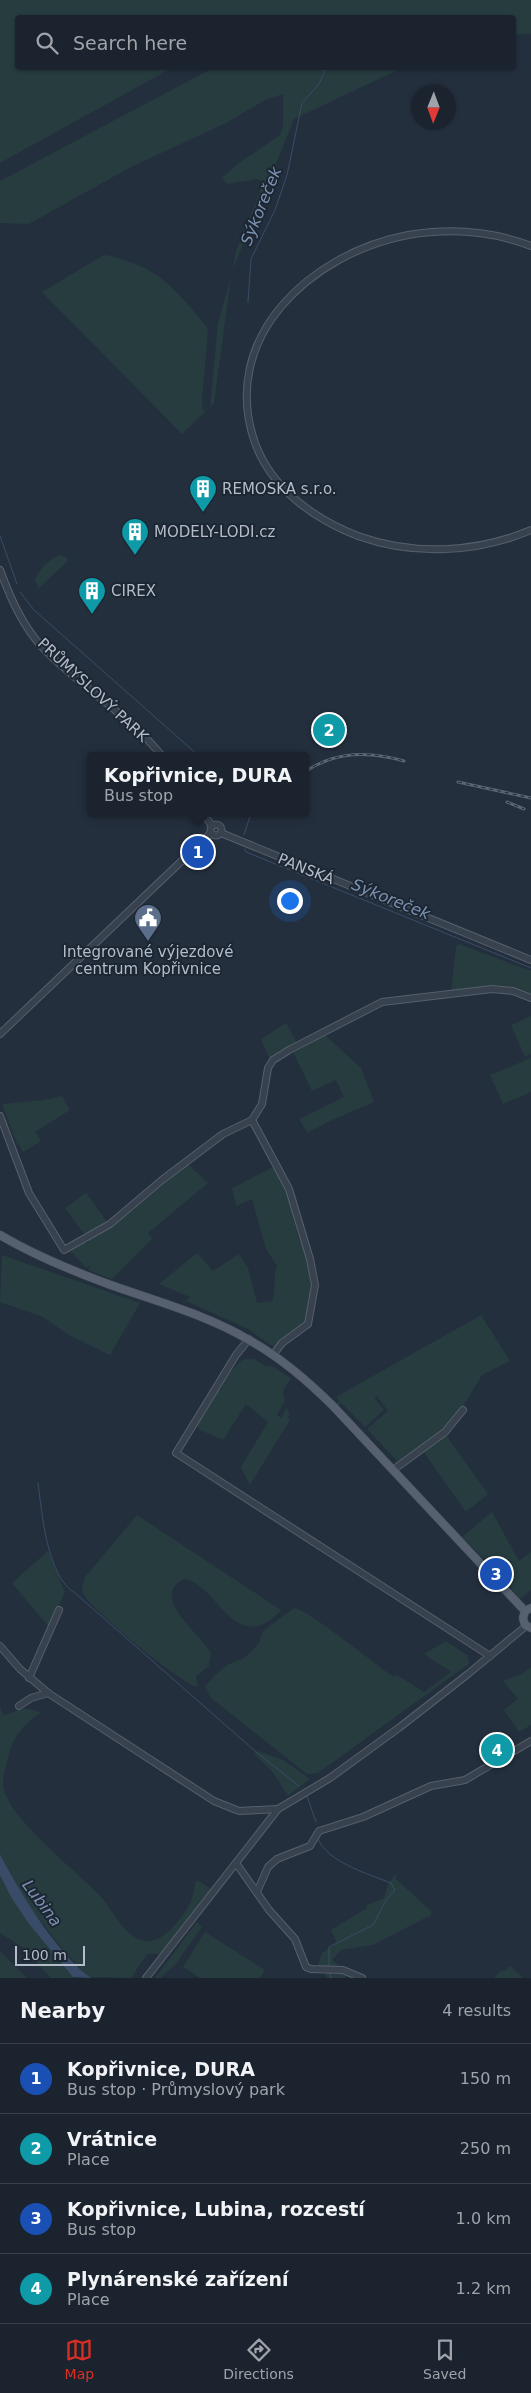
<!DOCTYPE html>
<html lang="en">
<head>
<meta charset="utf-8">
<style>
  body { margin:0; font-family:"DejaVu Sans",sans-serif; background:#282f3a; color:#f1f3f6 }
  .compass { position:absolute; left:411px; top:85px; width:45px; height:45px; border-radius:50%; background:#1b232e; box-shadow:0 1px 4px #0004; rotate:181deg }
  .scale { position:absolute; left:15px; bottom:12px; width:70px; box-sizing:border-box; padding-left:5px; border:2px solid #b4bcc9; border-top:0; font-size:14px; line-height:18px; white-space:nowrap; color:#b4bcc9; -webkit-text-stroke:4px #1d2633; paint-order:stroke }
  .you { position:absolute; left:289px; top:900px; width:18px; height:18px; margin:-12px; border:4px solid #fff; border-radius:50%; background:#1a73e8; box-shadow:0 0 0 8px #1a73e833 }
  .badge { display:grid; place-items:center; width:32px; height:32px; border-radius:50%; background:#d93025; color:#fff; font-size:16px; font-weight:700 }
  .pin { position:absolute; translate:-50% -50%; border:2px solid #fff; box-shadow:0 1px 5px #0006 }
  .popup { position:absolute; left:87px; top:752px; width:222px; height:65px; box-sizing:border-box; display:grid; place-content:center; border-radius:5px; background:#1b232e; filter:drop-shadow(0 1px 4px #0005); font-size:16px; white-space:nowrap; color:#a0a4aa }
  .popup b { font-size:19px; color:#f1f3f6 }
  .popup::after { content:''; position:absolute; left:50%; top:100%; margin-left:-10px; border:10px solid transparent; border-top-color:#1b232e }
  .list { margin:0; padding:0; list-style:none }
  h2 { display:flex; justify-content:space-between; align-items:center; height:65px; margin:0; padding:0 20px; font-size:21px }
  h2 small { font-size:16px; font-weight:400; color:#a0a4aa }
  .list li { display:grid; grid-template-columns:32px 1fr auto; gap:15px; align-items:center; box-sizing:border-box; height:70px; padding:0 20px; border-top:1px solid #39404a }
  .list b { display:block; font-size:19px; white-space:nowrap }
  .list p { margin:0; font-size:16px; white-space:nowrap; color:#a0a4aa }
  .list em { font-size:16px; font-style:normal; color:#a0a4aa }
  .icon { flex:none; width:28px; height:28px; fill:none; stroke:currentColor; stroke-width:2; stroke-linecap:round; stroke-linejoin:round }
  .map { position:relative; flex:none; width:531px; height:1978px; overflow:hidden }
  .search { position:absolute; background:#1b232e; box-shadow:0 1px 4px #0004; left:15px; right:15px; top:15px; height:55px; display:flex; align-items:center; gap:12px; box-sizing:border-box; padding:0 18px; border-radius:5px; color:#a0a4aa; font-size:19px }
  .sheet { height:345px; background:#1b232e }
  nav { display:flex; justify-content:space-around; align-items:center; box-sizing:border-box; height:70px; border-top:1px solid #39404a; background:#1b232e; font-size:14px; color:#a0a4aa }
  nav a { display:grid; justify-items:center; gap:2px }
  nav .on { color:#d93025 }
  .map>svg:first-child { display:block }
</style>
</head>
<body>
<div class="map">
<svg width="531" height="1978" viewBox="0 0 531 1978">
  <rect width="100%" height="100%" fill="#242f3e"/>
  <g fill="#263c3f">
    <path d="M 0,0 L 531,0 L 531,34 L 514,35 L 514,18 L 18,18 L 18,68 L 172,68 L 0,163 Z"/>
    <path d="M 213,68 L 402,68 L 294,119 L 233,269 L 236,251 L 260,192 L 261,181 L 257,179 L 227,184 L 222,178 L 239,163 L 280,135 L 283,126 L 283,94 L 265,100 L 226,123 L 129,168 L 29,224 L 0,223 L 0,181 Z"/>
    <path d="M 104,255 C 112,255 119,259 127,261 C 163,272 183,298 206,326 L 208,331 L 202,400 L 203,411 L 210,407 L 218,323 L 231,277 L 214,403 L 182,434 L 42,292 Z"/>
    <path d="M 61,555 L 66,557 L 68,561 L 39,588 L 35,580 C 38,570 51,557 61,555 Z"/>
    <path d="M 459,944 L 531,971 L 531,995 C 505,983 478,987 451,991 L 456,947 Z"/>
    <path d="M 531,1016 L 531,1054 L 525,1057 L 511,1025 Z"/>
    <path d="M 286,1023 L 297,1043 L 280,1050 L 270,1060 L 261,1039 Z"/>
    <path d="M 325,1035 L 361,1068 L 374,1102 L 330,1121 L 307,1133 L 299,1119 L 344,1097 L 336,1080 L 312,1091 L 292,1050 Z"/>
    <path d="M 531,1058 L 531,1092 L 503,1104 L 490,1075 Z"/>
    <path d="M 62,1096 L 70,1110 L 35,1132 L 41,1141 L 23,1152 L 18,1143 L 17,1144 L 2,1104 L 44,1100 Z"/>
    <path d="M 188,1164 L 208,1183 L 148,1233 L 152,1239 L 112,1279 L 88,1270 L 91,1265 L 86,1268 L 70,1250 L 84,1241 L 86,1244 L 89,1242 L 88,1239 L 128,1214 Z"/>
    <path d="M 275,1166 L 286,1188 L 298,1236 L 307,1255 L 312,1290 L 305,1324 L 280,1340 L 275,1348 L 248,1329 L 186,1301 L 190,1297 L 159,1284 L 197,1253 L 213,1271 L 239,1254 L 248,1268 L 257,1303 L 272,1301 C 277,1289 272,1278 277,1266 L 266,1249 L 252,1199 L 236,1206 L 232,1188 Z"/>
    <path d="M 86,1193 L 108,1223 L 85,1235 L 65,1208 Z"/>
    <path d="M 2,1255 L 140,1303 L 110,1355 L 67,1334 L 43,1317 L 0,1302 Z"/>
    <path d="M 481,1315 L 510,1361 L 482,1375 L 461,1410 L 446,1429 L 394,1466 L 397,1461 L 367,1429 L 388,1411 L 376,1395 L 375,1399 L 384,1410 L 365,1427 L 341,1403 L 338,1406 L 336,1404 L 339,1401 L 336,1397 Z"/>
    <path d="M 244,1359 L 254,1359 L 265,1366 L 272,1366 L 291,1378 C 286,1386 280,1391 285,1401 L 277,1415 L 281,1418 L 286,1408 L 290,1413 L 288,1417 L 290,1420 L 250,1485 L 241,1467 L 268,1422 L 246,1404 L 223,1440 L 200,1430 L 197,1426 L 218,1390 L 222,1389 C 222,1380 237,1363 244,1359 Z"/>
    <path d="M 446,1435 L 488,1494 L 466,1512 L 423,1451 Z"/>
    <path d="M 492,1512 L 519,1561 L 531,1552 L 531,1590 L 520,1599 L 498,1572 L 462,1537 Z"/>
    <path d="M 137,1515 L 281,1610 C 277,1616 271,1619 265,1623 C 230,1642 214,1583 184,1579 C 148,1597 202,1635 211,1653 L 209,1666 L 196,1676 L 198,1687 C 181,1684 93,1611 84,1595 C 80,1589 83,1582 86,1576 Z"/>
    <path d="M 48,1551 L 65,1592 L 49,1627 L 12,1583 Z"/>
    <path d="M 294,1608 C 308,1609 377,1666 394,1677 L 397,1675 L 424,1692 L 451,1672 L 424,1654 L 446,1641 L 467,1655 L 470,1663 L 318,1773 L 307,1774 L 211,1698 L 205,1687 L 215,1675 L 227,1665 L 246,1657 L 259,1643 L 263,1631 Z"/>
    <path d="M 531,1667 L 531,1725 L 519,1732 L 504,1710 L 518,1699 L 503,1681 L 522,1674 Z"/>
    <path d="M 0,1707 L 4,1715 C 22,1710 22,1705 41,1713 C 26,1720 13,1738 9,1754 C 7,1764 3,1775 3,1784 C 3,1815 81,1874 102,1898 C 115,1913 130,1948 155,1940 C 169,1935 185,1915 191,1901 C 194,1894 193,1888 197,1880 L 211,1889 L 161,1954 L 147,1954 L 131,1978 L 88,1977 L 64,1951 L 28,1905 L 0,1854 Z"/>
    <path d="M 258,1751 L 283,1760 L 310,1779 L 288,1796 L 272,1771 L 254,1754 Z"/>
    <path d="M 396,1874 L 396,1879 L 431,1911 L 431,1915 L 373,1945 L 341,1950 L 332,1960 L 349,1975 L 344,1978 L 327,1978 L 318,1965 L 322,1953 L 337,1943 L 331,1930 L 367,1908 L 366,1905 L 384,1898 L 389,1882 Z"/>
    <path d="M 0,1875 L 29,1924 L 75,1978 L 51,1978 L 22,1947 L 0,1933 Z"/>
    <path d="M 197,1922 L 202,1927 L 175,1965 L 160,1978 L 155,1978 Z"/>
    <path d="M 205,1932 L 265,1970 L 260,1978 L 200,1978 L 183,1967 Z"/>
    <path d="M 0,1951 L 27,1978 L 0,1978 Z"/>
    <path d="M 510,1966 L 523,1978 L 494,1978 L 500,1971 L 506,1970 Z"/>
  </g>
  <path fill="#394c67" d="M 0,1854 C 19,1891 56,1953 91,1978 L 73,1977 L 29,1924 L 11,1897 L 0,1875 Z"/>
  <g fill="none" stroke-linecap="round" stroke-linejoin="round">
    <g stroke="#394c67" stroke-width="1">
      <path d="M 248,302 L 251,259 L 275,210 L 287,175 L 302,103 L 319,84 L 326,68"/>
      <path d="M 0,536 L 17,584"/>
      <path d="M 20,592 L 34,610 L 199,756"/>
      <path d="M 244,835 L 251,813"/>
      <path d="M 245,849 L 246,852 L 531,968"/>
      <path d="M 38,1483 C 42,1513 47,1577 75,1593 L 255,1751 L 299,1786"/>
      <path d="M 307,1796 L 316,1822"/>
      <path d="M 318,1838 C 324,1861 371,1875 391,1883 L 395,1890 L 386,1900 L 373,1925 L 329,1947 L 329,1967"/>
      <path d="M 329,1971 L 331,1978"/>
    </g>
    <defs>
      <g id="minor">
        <path d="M 531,246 C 492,231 449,228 408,235 C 312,253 218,337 255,443 C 272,489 314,519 358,536 C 414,556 477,553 531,530"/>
        <path d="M 0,570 C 10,597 22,625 42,647 C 79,686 128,714 162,756"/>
        <path d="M 203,813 L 212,826"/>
        <circle cx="216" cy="830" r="5.5"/>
        <path d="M 221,833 L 531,960"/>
        <path d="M 0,1034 L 211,833"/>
        <path d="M 0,1116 L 29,1193 L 64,1250 L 110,1224 L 162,1180 L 223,1134 L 252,1120 L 262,1104 L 268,1068 L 273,1060 L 289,1050 L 382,1002 L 492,989 L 513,991 L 531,998"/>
        <path d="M 252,1120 L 289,1189 L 310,1259 L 315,1285 L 308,1324 L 282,1343 L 273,1355"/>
        <path d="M 249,1339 L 236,1355 L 176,1453 L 490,1656"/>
        <path d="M 393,1470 L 445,1432 L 463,1410"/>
        <path d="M 0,1646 L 20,1669 L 48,1693 L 214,1801 L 239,1811 L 278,1809"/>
        <path d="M 29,1678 L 59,1610"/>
        <path d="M 19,1706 L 31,1698 L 48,1693"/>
        <path d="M 236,1863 L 269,1910 L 295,1939 L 306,1967 L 311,1969 L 343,1970 L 362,1978"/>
        <path d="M 257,1892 L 268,1867 L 277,1859 L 310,1846 L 319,1831 L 363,1817 L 431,1786 L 465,1780 L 531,1741"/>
        <path d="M 146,1978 L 278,1809 L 330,1778 L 400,1727 L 468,1674 L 526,1626"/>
      </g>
      <g id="major">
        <path d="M 0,1235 C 34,1255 70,1270 108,1284 C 155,1301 205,1314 249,1340 C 280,1357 308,1381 333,1406 L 525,1611"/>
        <path d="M 531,1608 L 525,1611 L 523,1618 L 525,1625 L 531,1628"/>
      </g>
    </defs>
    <use href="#minor" stroke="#565f6c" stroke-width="8"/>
    <use href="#major" stroke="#414a57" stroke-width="9"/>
    <use href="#minor" stroke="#38414e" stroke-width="6"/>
    <use href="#major" stroke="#56606e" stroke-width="8"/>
    <defs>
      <g id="rail">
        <path d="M 306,771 C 337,751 369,751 404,761"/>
        <path d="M 458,782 L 531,798"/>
        <path d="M 507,802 L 524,809"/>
      </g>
    </defs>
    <use href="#rail" stroke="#5a6575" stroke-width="3"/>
    <use href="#rail" stroke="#1d2633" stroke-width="1" stroke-dasharray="4" stroke-linecap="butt"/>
  </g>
  <defs>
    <symbol id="building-pin" viewBox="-11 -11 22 30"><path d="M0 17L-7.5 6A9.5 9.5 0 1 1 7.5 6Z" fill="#0f9aa8" stroke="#1d2633"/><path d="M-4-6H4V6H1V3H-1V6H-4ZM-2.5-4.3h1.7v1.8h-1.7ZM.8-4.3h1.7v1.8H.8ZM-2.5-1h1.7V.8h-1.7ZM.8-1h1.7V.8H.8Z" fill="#fff"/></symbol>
    <symbol id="civic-pin" viewBox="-11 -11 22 30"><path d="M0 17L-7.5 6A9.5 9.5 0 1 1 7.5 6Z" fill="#5c6f8a" stroke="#1d2633"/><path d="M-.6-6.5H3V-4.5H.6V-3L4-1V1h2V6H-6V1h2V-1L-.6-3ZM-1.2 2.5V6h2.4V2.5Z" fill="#fff"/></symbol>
  </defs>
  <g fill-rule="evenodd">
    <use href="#building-pin" x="187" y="473" width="32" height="43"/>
    <use href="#building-pin" x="119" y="516" width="32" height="43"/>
    <use href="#building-pin" x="76" y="575" width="32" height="43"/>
    <use href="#civic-pin" x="132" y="902" width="32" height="43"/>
  </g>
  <g text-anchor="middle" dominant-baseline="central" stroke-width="4" stroke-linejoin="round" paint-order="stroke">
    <g font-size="15" fill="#b4bcc9" stroke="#1d2633" text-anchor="start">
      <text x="222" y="489">REMOSKA s.r.o.</text>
      <text x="154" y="532">MODELY-LODI.cz</text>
      <text x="111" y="591">CIREX</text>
      <text x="148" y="952" text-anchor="middle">Integrované výjezdové<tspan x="148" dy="17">centrum Kopřivnice</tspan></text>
    </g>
    <g font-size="15" fill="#b4bcc9" stroke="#1d2633">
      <text transform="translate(93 690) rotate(43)">PRŮMYSLOVÝ PARK</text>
      <text transform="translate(306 869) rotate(22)">PANSKÁ</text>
    </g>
    <g font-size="16" font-style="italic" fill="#7c92b1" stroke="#1d2633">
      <text transform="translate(261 206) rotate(-68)">Sýkoreček</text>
      <text transform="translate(391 899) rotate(22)">Sýkoreček</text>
      <text transform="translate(42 1903) rotate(53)">Lubina</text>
    </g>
  </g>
</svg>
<svg class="compass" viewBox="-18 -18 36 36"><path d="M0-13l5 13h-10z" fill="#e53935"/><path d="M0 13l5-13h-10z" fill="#a0a4aa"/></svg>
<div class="scale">100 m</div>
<div class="you"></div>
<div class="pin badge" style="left:198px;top:852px;background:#1a4fb4">1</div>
<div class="popup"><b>Kopřivnice, DURA</b>Bus stop</div>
<div class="pin badge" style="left:329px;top:730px;background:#0f9aa8">2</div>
<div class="pin badge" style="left:496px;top:1574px;background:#1a4fb4">3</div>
<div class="pin badge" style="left:497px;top:1750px;background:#0f9aa8">4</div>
<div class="search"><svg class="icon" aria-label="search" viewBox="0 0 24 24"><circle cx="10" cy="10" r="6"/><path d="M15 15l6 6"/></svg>Search here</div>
</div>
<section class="sheet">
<h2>Nearby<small>4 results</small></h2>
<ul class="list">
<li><span class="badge" style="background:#1a4fb4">1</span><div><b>Kopřivnice, DURA</b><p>Bus stop · Průmyslový park</p></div><em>150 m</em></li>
<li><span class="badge" style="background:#0f9aa8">2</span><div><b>Vrátnice</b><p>Place</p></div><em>250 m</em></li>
<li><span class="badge" style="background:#1a4fb4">3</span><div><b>Kopřivnice, Lubina, rozcestí</b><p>Bus stop</p></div><em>1.0 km</em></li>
<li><span class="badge" style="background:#0f9aa8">4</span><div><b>Plynárenské zařízení</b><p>Place</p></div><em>1.2 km</em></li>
</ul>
</section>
<nav>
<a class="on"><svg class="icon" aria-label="map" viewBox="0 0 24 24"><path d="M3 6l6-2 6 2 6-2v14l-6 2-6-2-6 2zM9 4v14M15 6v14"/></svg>Map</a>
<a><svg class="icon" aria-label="directions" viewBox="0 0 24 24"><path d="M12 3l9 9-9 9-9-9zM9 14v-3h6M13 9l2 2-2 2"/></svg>Directions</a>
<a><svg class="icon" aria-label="saved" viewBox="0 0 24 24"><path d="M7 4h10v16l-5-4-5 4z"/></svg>Saved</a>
</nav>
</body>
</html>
